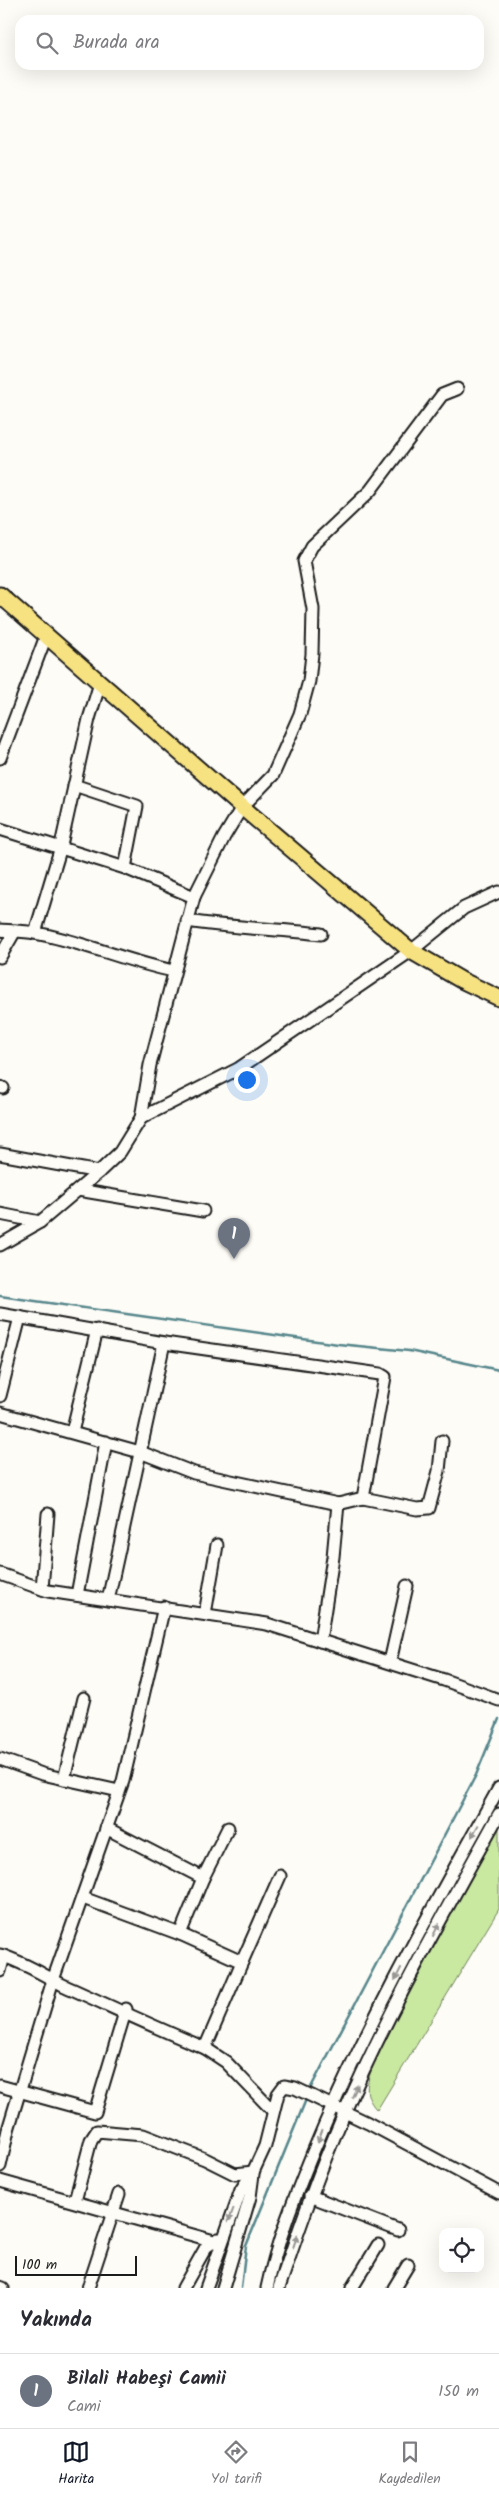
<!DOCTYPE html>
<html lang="tr">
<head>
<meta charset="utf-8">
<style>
  body { margin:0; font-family:Kalam,sans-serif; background:#f2f2f3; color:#2b2b33 }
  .controls { position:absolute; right:15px; bottom:15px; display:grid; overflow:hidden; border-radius:10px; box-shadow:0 5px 20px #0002 }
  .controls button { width:45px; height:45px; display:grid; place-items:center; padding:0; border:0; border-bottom:1px solid #e1e1e2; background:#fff; color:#2b2b33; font:25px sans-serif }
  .scale { position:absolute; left:15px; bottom:12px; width:122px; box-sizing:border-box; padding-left:5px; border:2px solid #1c1c1c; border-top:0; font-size:14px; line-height:18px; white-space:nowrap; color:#1c1c1c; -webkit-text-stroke:4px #fdfcf7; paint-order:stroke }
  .you { position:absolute; left:246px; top:1079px; width:18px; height:18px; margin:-12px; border:4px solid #fff; border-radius:50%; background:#1a73e8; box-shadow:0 0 0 8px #1a73e833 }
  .badge { display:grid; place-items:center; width:32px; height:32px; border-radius:50%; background:#111827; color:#fff; font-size:16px; font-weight:700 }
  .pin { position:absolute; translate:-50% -41px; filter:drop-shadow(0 1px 2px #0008) }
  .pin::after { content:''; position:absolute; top:26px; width:18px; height:15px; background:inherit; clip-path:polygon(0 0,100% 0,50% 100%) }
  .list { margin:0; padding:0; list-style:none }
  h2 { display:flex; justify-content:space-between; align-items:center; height:65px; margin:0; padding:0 20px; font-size:21px }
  h2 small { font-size:16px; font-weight:400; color:#7c7c81 }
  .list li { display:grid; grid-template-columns:32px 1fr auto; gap:15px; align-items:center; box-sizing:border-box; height:75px; padding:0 20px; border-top:1px solid #e1e1e2 }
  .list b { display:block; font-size:19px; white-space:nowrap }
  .list p { margin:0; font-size:16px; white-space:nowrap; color:#7c7c81 }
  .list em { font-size:16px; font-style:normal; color:#7c7c81 }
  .icon { flex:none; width:28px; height:28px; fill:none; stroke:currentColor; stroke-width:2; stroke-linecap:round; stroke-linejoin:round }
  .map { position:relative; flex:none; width:499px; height:2288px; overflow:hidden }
  .search { position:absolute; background:#fff; box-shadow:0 5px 20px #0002; left:15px; right:15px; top:15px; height:55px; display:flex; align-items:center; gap:12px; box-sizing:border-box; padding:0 18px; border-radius:15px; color:#7c7c81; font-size:19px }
  .sheet { height:140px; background:#fff }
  nav { display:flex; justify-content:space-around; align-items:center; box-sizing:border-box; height:70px; border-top:1px solid #e1e1e2; background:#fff; font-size:14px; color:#7c7c81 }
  nav a { display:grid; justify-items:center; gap:2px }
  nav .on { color:#111827 }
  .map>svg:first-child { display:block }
</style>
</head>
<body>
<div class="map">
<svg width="499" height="2288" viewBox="0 0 499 2288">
  <rect width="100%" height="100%" fill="#fdfcf7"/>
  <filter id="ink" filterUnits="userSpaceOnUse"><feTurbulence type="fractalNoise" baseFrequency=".02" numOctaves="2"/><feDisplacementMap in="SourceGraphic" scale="10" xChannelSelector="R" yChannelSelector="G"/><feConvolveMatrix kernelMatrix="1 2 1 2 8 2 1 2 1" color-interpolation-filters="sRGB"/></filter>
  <g filter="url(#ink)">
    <path fill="#c9e8a0" stroke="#72825e" d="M 499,1822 L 499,1909 L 377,2110 C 361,2093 368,2080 375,2060 Z"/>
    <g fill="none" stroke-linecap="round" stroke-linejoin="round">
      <g stroke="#56868b" stroke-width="2.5">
        <path d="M 0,1296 L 338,1344 L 409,1351 L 499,1370"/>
        <path d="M 309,2091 L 476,1775 L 499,1719"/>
        <path d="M 241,2288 L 246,2246 L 307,2097"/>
      </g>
      <defs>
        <g id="minor">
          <path d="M 0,758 L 46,636"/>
          <path d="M 74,785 L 137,806 L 125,868"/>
          <path d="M 0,829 L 125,868 L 194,897"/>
          <path d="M 187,921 C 232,928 276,929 321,934"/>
          <path d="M 0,930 C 11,931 24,931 35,933 C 82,941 127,962 174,971"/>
          <path d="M 35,933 L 60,850 L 89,719 L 100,683"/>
          <path d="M 0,957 L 15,931"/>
          <path d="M 0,1087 L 3,1088"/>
          <path d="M 141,1118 L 238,1069 L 411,951 L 464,908 L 499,892"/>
          <path d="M 0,1154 L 99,1172"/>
          <path d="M 78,1190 L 203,1211"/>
          <path d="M 0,1214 L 40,1222"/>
          <path d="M 0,1245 L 40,1222 L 99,1172 L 120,1152 L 141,1118 L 150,1065 L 194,897 L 224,837 L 242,807 L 273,775 L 300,714 L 309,681 L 312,654 L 313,609 L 304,561 L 312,546 L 370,491 L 442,395 L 457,389"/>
          <path d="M 0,1314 L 164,1343"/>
          <path d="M 0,1396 L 20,1317"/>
          <path d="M 0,1413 L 140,1452 L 194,1473 L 338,1504 L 363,1498 L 417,1509 L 429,1508 L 439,1471 L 442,1441"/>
          <path d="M 72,1432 L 97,1330"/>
          <path d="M 0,1574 L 48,1591 L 267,1624 L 444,1680 L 499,1700"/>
          <path d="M 42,1589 L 48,1514"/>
          <path d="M 77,1595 L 106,1442"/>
          <path d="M 108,1600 L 164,1343 L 380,1374 L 385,1377 L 363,1498"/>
          <path d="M 205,1614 L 217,1545"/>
          <path d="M 320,1641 L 333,1557 L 338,1504"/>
          <path d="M 390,1662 L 407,1586"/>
          <path d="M 0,1759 L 42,1774 L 119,1791"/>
          <path d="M 64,1779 L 84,1698"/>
          <path d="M 106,1828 L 203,1878"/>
          <path d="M 83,1898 L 180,1934 L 242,1962 L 280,1876"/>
          <path d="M 180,1934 L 203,1878 L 228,1828"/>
          <path d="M 0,1955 C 24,1962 43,1975 65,1986 C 112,2007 158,2029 205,2048"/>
          <path d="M 242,1962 L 205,2048 L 226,2062 L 273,2111"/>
          <path d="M 0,1971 L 4,1956"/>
          <path d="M 0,2086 L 95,2112 L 126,2009"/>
          <path d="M 0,2166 L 8,2130 L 53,1980 L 123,1781 L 164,1607"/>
          <path d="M 0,2181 L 214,2241"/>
          <path d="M 310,2196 L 398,2230"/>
          <path d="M 75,2201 L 91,2140 L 97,2131 L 143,2135 L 205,2159 L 235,2174 L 253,2172"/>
          <path d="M 0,2287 L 3,2288"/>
          <path d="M 88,2288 L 119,2194"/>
          <path d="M 183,2288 L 206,2247 L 218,2239"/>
          <path d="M 206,2288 L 241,2190 L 253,2172 L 265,2146 L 278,2094 L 284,2086 L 295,2088 L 368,2123 L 499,2193"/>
          <path d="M 223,2288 L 250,2197 L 253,2174"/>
          <path d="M 267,2288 C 277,2241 295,2196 313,2152 C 365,2026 433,1907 499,1788"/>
          <path d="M 279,2288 C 299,2229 319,2171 344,2114 C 388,2011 445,1912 499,1814"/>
          <path d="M 352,2288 L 378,2245"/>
          <path d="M 394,2288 L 408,2265"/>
        </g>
        <path id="major" d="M 0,595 L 242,807 L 411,951 L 461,980 L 499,998"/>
      </defs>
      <use href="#minor" stroke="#1c1c1c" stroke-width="15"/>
      <use href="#major" stroke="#1c1c1c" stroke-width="19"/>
      <use href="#minor" stroke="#fdfcf7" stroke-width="11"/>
      <use href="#major" stroke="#f7e281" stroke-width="15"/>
    </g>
    <defs><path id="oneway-solid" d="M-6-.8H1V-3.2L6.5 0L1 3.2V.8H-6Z" transform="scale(1.25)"/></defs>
    <g fill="#989794">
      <use href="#oneway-solid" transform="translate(475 1831) rotate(119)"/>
      <use href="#oneway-solid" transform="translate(436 1930) rotate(-63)"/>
      <use href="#oneway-solid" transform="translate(398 1974) rotate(117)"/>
      <use href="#oneway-solid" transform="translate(355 2091) rotate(-65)"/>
      <use href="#oneway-solid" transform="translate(320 2136) rotate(111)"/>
      <use href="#oneway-solid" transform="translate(231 2215) rotate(111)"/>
      <use href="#oneway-solid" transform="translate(295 2242) rotate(-71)"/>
    </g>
  </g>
</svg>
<div class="controls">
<button><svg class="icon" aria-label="locate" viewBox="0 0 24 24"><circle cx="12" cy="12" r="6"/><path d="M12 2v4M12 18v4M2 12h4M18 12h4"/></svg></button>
</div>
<div class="scale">100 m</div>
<div class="you"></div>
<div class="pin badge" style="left:234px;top:1259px;background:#6b7280">1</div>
<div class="search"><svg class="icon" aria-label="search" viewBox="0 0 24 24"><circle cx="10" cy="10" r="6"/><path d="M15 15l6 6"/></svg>Burada ara</div>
</div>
<section class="sheet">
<h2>Yakında<small></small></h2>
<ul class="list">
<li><span class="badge" style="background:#6b7280">1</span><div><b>Bilali Habeşi Camii</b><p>Cami</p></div><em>150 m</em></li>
</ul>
</section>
<nav>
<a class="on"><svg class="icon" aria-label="map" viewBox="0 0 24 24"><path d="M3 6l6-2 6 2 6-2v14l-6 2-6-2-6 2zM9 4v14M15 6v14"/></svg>Harita</a>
<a><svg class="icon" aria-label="directions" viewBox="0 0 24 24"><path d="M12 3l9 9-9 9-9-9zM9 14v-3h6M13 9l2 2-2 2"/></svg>Yol tarifi</a>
<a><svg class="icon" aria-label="saved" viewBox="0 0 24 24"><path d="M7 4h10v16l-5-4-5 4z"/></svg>Kaydedilen</a>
</nav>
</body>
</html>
